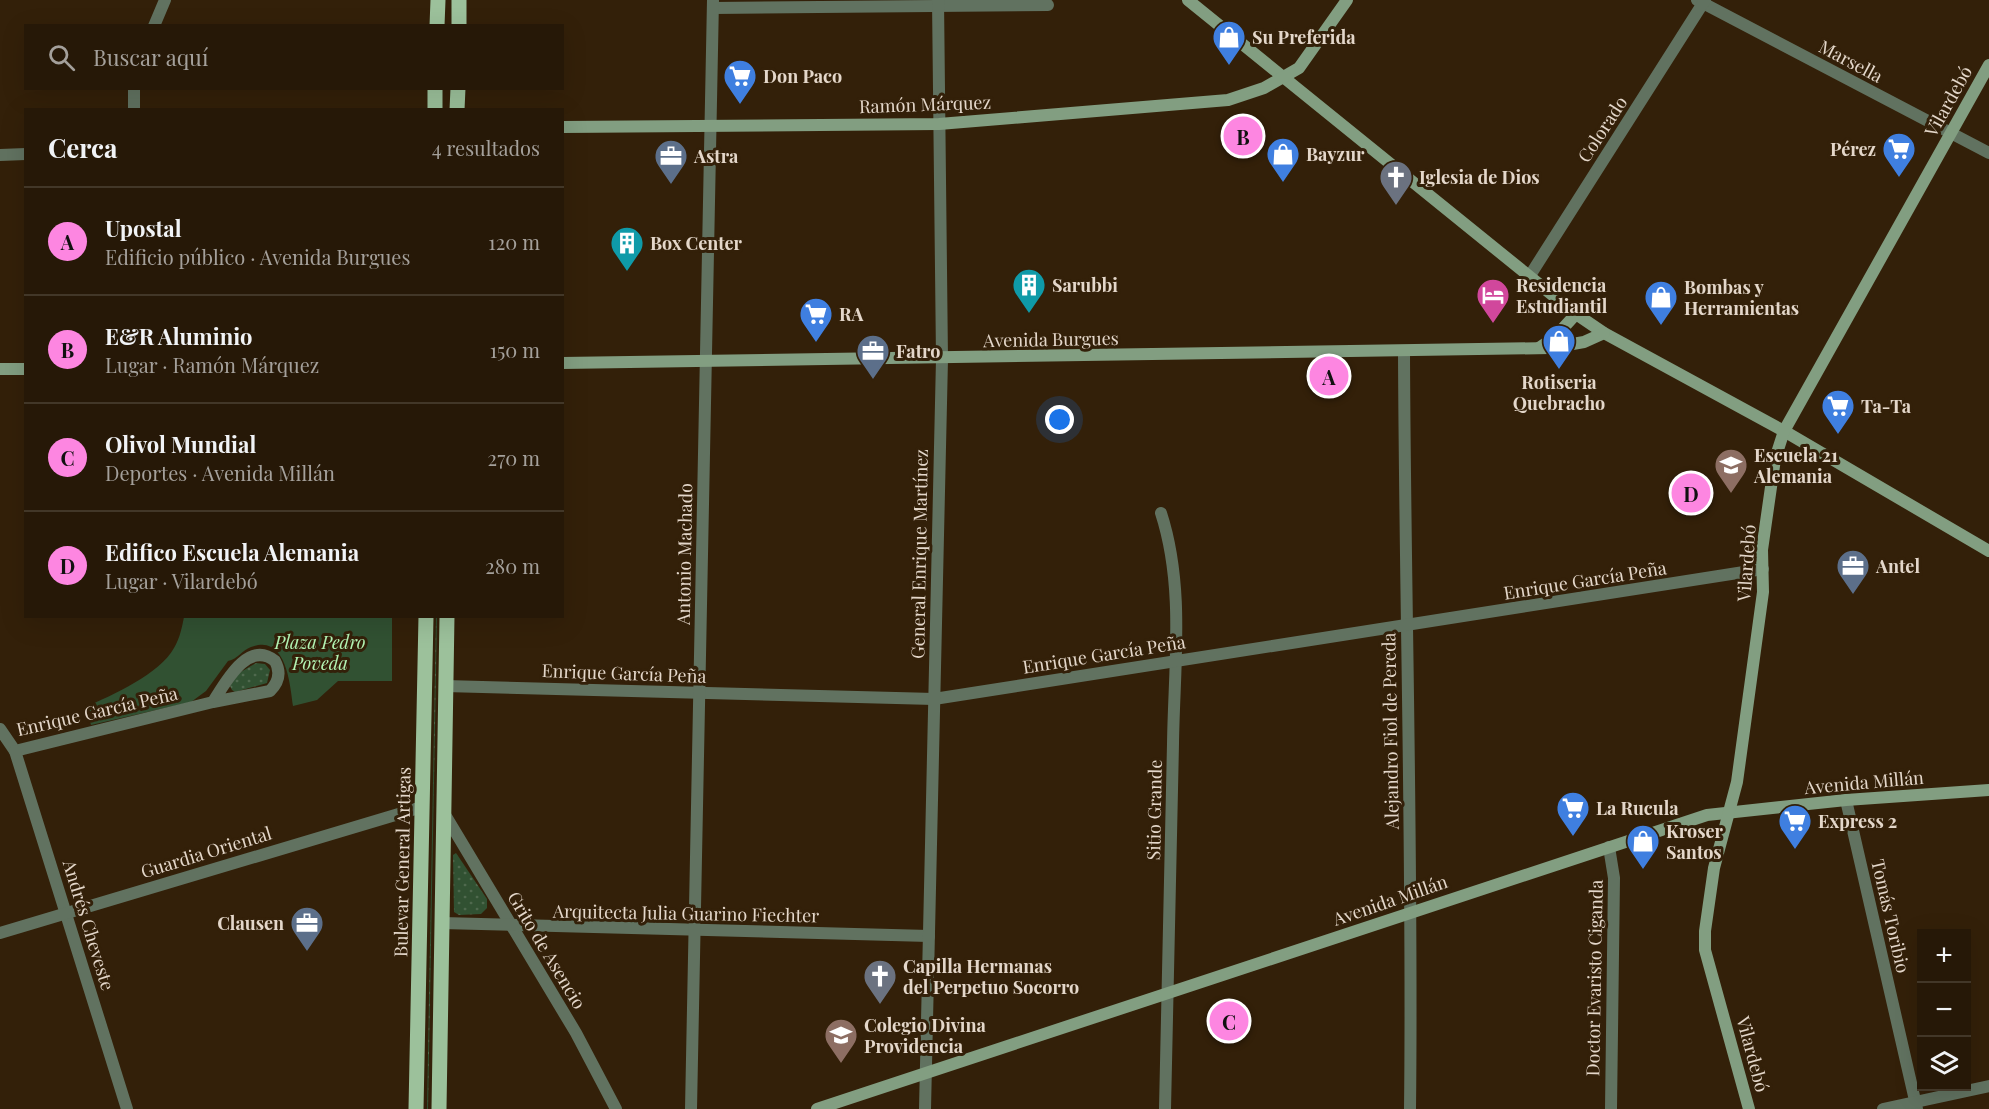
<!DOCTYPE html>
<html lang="es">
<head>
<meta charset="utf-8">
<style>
  body { margin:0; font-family:"Playfair Display",serif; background:#322515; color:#f1f3f6 }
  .controls { position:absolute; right:18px; bottom:18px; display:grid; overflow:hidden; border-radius:0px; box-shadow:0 6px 24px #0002 }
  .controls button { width:54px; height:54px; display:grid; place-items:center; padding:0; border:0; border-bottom:2px solid #423728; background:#261807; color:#f1f3f6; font:30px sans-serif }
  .you { position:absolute; left:1060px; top:420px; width:21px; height:21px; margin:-15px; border:4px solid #fff; border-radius:50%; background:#1a73e8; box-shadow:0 0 0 9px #1a73e833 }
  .badge { display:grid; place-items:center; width:39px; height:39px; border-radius:50%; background:#fd86e1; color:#111; font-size:20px; font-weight:700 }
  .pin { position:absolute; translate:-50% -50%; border:3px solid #fff; box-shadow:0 2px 6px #0006 }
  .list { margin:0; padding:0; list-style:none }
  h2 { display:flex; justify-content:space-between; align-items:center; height:78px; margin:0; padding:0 24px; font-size:26px }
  h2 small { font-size:20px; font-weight:400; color:#a4a09b }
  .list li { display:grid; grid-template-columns:39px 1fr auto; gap:18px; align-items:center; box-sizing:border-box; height:108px; padding:0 24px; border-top:2px solid #423728 }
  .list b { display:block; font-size:22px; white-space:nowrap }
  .list p { margin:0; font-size:20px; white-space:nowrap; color:#a4a09b }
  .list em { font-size:20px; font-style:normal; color:#a4a09b }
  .icon { flex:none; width:33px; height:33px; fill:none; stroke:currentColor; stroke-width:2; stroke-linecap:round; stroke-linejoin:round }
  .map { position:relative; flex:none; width:1989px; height:1109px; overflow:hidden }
  .search { position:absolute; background:#261807; box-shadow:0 6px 24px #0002; left:24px; top:24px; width:540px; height:66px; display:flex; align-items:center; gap:15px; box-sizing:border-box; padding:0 21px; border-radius:0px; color:#a4a09b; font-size:22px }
  .panel { position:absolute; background:#261807; box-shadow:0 6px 24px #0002; left:24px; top:108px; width:540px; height:510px; border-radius:0px }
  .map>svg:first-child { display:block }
</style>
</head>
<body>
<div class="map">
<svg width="1989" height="1109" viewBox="0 0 1989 1109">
  <defs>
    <pattern id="grass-dots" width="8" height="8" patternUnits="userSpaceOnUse" patternTransform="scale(1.5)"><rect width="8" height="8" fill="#315132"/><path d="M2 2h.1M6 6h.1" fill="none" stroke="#4f694e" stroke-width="1.8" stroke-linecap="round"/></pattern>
  </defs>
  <rect width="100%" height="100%" fill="#332009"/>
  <g fill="url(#grass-dots)">
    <path d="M 437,616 L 428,1109 L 427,1109 L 436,617 Z"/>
    <path d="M 256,663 L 265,664 L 270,670 L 267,683 L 235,692 L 232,690 L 230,686 L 239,673 Z"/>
    <path d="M 456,853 L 487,899 L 487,908 L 481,914 L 459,915 L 454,912 L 453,855 Z"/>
  </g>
  <path fill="#315132" d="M 363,616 L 392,617 L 392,681 L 338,681 L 317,700 L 293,706 C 290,686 287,633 251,647 C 242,650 238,659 228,661 L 206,691 L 191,702 L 91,725 L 86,707 C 112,695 160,674 174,648 C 180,638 182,627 184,617 Z"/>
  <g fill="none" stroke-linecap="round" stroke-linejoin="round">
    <g stroke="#617260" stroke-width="12">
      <path d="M 1697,0 L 1989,153"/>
      <path d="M 713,8 L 1048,5"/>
      <path d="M 154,26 L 165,0"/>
      <path d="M 134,110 L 134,88"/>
      <path d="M 0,155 L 26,154"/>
      <path d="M 1529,277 L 1705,0"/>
      <path d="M 1404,352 C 1405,604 1413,857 1410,1109"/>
      <path d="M 1161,513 C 1185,587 1174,667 1173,744 C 1170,866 1168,987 1165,1109"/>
      <path d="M 445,686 L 934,699 L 1763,569"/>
      <path d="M 0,729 L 15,751 L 213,702 L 270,691 C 279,682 281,672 275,661 C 248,639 225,683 213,702"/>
      <path d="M 15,751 L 127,1109"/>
      <path d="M 1846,800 L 1917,1109"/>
      <path d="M 444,813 L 576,1033 L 616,1109"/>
      <path d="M 1609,847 L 1614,878 L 1611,1109"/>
      <path d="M 442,923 L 929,936"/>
      <path d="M 0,933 L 422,807"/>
      <path d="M 691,1109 L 713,0"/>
      <path d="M 925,1109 L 942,359 L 938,0"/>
      <path d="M 1883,1109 L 1989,1086"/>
    </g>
    <g stroke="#829e81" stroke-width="12">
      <path d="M 1188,0 L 1576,314 L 1604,333 L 1784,431 L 1989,551"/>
      <path d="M 562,127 L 939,124 L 1228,100 L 1264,88 L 1299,68 L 1347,0"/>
      <path d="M 1539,348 L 1555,337 L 1576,314"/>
      <path d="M 562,363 L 1550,348 L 1584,342 L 1604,333"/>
      <path d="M 0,369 L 26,369"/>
      <path d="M 817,1109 L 1707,815 L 1846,800 L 1989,790"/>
      <path d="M 1749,1109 L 1705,950 L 1705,931 L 1714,868 L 1737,782 L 1763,592 L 1762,550 L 1775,459 L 1784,431 L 1989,65"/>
    </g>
    <g stroke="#9cc19b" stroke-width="15">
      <path d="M 437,26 L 438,0"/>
      <path d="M 459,26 L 459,0"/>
      <path d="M 435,110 L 435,88"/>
      <path d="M 457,110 L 458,88"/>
      <path d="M 416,1109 L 426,616"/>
      <path d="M 439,1109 L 447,616"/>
    </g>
  </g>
  <defs>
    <symbol id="shop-pin" viewBox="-11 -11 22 30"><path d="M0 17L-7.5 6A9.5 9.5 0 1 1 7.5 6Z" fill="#3f7fe0" stroke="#332009"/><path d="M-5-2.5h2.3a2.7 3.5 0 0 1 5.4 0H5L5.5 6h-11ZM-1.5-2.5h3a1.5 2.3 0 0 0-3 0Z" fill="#fff"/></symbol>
    <symbol id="supermarket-pin" viewBox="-11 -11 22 30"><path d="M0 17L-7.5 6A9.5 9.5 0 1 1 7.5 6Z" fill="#3f7fe0" stroke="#332009"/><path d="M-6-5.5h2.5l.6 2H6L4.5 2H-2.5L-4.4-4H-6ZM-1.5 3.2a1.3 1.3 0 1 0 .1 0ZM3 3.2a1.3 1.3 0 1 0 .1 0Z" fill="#fff"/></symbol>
    <symbol id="office-pin" viewBox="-11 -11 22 30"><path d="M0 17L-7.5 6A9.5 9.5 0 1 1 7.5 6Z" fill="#5c6f8a" stroke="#332009"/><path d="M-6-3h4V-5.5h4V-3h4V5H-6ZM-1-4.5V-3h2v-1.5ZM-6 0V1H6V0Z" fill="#fff"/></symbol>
    <symbol id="church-pin" viewBox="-11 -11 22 30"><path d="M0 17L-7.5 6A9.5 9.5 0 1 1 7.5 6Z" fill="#6b7280" stroke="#332009"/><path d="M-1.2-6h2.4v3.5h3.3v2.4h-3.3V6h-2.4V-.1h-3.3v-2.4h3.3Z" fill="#fff"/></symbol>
    <symbol id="building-pin" viewBox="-11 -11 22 30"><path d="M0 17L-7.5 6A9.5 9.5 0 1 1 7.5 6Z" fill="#0f9aa8" stroke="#332009"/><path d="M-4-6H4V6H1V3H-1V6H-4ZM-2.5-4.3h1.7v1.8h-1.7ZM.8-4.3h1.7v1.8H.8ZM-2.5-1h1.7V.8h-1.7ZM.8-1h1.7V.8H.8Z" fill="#fff"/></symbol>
    <symbol id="hotel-pin" viewBox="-11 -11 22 30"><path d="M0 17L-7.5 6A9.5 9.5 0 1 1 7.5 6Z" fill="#d1479c" stroke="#332009"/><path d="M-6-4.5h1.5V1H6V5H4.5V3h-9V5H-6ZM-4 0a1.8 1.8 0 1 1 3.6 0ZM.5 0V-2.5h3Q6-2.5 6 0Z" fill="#fff"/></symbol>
    <symbol id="school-pin" viewBox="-11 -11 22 30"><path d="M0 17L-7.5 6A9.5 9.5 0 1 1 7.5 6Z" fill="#8d6e63" stroke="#332009"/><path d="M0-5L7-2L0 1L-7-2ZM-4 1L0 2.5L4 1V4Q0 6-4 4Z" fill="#fff"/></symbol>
  </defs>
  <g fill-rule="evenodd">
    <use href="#shop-pin" x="1210" y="18" width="38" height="52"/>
    <use href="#supermarket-pin" x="721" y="57" width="38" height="52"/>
    <use href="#supermarket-pin" x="1880" y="130" width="38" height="52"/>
    <use href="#shop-pin" x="1264" y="135" width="38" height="52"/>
    <use href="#office-pin" x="652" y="137" width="38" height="52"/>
    <use href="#church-pin" x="1377" y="158" width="38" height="52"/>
    <use href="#building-pin" x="608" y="224" width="38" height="52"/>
    <use href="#building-pin" x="1010" y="266" width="38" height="52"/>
    <use href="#hotel-pin" x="1474" y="276" width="38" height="52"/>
    <use href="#shop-pin" x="1642" y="278" width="38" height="52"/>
    <use href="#supermarket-pin" x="797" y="295" width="38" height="52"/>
    <use href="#shop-pin" x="1540" y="322" width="38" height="52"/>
    <use href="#office-pin" x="854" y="332" width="38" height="52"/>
    <use href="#supermarket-pin" x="1819" y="387" width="38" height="52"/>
    <use href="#school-pin" x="1712" y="446" width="38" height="52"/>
    <use href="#office-pin" x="1834" y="547" width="38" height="52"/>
    <use href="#supermarket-pin" x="1554" y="789" width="38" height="52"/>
    <use href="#supermarket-pin" x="1776" y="802" width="38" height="52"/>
    <use href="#shop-pin" x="1624" y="822" width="38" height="52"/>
    <use href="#office-pin" x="288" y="904" width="38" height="52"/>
    <use href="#church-pin" x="861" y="957" width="38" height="52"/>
    <use href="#school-pin" x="822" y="1016" width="38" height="52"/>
  </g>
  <g text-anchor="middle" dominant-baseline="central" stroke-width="6" stroke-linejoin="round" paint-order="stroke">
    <g font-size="18" font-weight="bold" fill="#e4d7ca" stroke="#332009" text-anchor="start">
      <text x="1252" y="37">Su Preferida</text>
      <text x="763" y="76">Don Paco</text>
      <text x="1876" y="149" text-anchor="end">Pérez</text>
      <text x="1306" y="154">Bayzur</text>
      <text x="694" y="156">Astra</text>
      <text x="1419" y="177">Iglesia de Dios</text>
      <text x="650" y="243">Box Center</text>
      <text x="1052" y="285">Sarubbi</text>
      <text x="1516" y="285">Residencia<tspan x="1516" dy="21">Estudiantil</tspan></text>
      <text x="1684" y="287">Bombas y<tspan x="1684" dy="21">Herramientas</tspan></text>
      <text x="839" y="314">RA</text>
      <text x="896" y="351">Fatro</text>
      <text x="1559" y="382" text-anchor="middle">Rotiseria<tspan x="1559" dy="21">Quebracho</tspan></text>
      <text x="1861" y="406">Ta-Ta</text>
      <text x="1754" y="455">Escuela 21<tspan x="1754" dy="21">Alemania</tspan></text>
      <text x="1876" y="566">Antel</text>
      <text x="1596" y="808">La Rucula</text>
      <text x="1818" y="821">Express 2</text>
      <text x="1666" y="831">Kroser<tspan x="1666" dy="21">Santos</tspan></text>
      <text x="284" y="923" text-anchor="end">Clausen</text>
      <text x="903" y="966">Capilla Hermanas<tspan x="903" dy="21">del Perpetuo Socorro</tspan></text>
      <text x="864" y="1025">Colegio Divina<tspan x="864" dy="21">Providencia</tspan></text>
    </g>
    <g font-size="18" fill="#e4d7ca" stroke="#332009">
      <text transform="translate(1851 61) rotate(28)">Marsella</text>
      <text transform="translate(1948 101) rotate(-61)">Vilardebó</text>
      <text transform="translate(925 104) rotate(-2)">Ramón Márquez</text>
      <text transform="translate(1602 129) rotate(-57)">Colorado</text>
      <text transform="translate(1051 339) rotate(-1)">Avenida Burgues</text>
      <text transform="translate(684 554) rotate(-89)">Antonio Machado</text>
      <text transform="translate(919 554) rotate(-89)">General Enrique Martínez</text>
      <text transform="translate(1746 563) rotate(-86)">Vilardebó</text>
      <text transform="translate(1585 580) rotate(-9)">Enrique García Peña</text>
      <text transform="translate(1104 654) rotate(-9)">Enrique García Peña</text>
      <text transform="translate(624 673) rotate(2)">Enrique García Peña</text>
      <text transform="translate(97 711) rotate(-13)">Enrique García Peña</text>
      <text transform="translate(1390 731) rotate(-91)">Alejandro Fiol de Pereda</text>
      <text transform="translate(1864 782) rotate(-5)">Avenida Millán</text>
      <text transform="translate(1154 810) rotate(-89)">Sitio Grande</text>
      <text transform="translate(206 852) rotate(-17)">Guardia Oriental</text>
      <text transform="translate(402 862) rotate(-89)">Bulevar General Artigas</text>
      <text transform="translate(1390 900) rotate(-19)">Avenida Millán</text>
      <text transform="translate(686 913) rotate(1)">Arquitecta Julia Guarino Fiechter</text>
      <text transform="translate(1891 916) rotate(77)">Tomás Toribio</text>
      <text transform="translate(89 925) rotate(73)">Andrés Cheveste</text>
      <text transform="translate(547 950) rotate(59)">Grito de Asencio</text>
      <text transform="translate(1594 978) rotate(-89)">Doctor Evaristo Ciganda</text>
      <text transform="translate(1753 1054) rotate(75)">Vilardebó</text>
    </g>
    <g font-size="18" font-style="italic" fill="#b3f4b4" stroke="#332009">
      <text x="320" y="642">Plaza Pedro<tspan x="320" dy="21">Poveda</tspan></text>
    </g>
  </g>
</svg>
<div class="controls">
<button>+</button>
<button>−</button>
<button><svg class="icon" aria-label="layers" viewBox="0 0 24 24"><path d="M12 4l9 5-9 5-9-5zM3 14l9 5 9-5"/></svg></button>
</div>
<div class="you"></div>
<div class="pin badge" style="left:1329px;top:376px">A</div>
<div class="pin badge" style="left:1243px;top:136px">B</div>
<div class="pin badge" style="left:1229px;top:1021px">C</div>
<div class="pin badge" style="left:1691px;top:493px">D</div>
<div class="search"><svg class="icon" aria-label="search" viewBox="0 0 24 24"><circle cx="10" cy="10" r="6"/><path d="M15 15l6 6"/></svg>Buscar aquí</div>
<section class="panel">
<h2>Cerca<small>4 resultados</small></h2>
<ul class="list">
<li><span class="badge">A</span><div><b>Upostal</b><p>Edificio público · Avenida Burgues</p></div><em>120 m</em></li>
<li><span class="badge">B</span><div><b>E&amp;R Aluminio</b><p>Lugar · Ramón Márquez</p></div><em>150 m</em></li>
<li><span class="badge">C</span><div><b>Olivol Mundial</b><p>Deportes · Avenida Millán</p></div><em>270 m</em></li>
<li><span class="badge">D</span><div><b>Edifico Escuela Alemania</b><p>Lugar · Vilardebó</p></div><em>280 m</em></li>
</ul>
</section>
</div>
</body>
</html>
